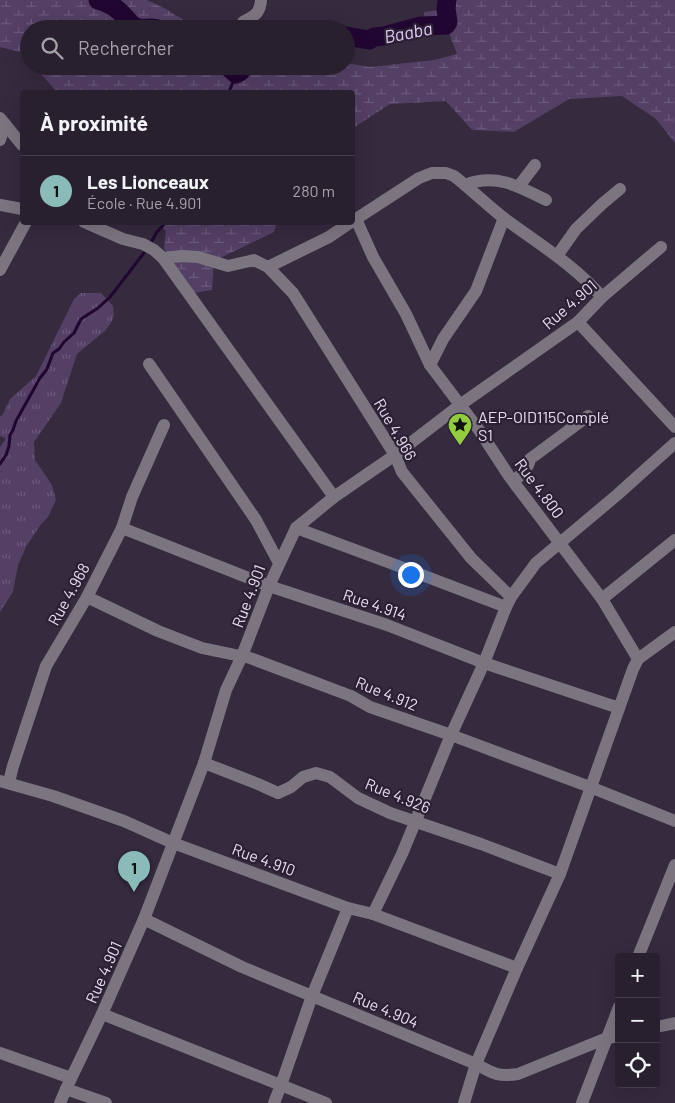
<!DOCTYPE html>
<html lang="fr">
<head>
<meta charset="utf-8">
<style>
  body { margin:0; font-family:Barlow,sans-serif; background:#342d3a; color:#f1f3f6 }
  .controls { position:absolute; right:15px; bottom:15px; display:grid; overflow:hidden; border-radius:5px; box-shadow:0 5px 20px #0002 }
  .controls button { width:45px; height:45px; display:grid; place-items:center; padding:0; border:0; border-bottom:1px solid #443e4a; background:#28202e; color:#f1f3f6; font:25px sans-serif }
  .you { position:absolute; left:410px; top:574px; width:18px; height:18px; margin:-12px; border:4px solid #fff; border-radius:50%; background:#1a73e8; box-shadow:0 0 0 8px #1a73e833 }
  .badge { display:grid; place-items:center; width:32px; height:32px; border-radius:50%; background:#8bbbb9; color:#111; font-size:16px; font-weight:700 }
  .pin { position:absolute; translate:-50% -41px; filter:drop-shadow(0 1px 2px #0008) }
  .pin::after { content:''; position:absolute; top:26px; width:18px; height:15px; background:inherit; clip-path:polygon(0 0,100% 0,50% 100%) }
  .list { margin:0; padding:0; list-style:none }
  h2 { display:flex; justify-content:space-between; align-items:center; height:65px; margin:0; padding:0 20px; font-size:21px }
  h2 small { font-size:16px; font-weight:400; color:#a5a3aa }
  .list li { display:grid; grid-template-columns:32px 1fr auto; gap:15px; align-items:center; box-sizing:border-box; height:70px; padding:0 20px; border-top:1px solid #443e4a }
  .list b { display:block; font-size:19px; white-space:nowrap }
  .list p { margin:0; font-size:16px; white-space:nowrap; color:#a5a3aa }
  .list em { font-size:16px; font-style:normal; color:#a5a3aa }
  .icon { flex:none; width:28px; height:28px; fill:none; stroke:currentColor; stroke-width:2; stroke-linecap:round; stroke-linejoin:round }
  .map { position:relative; flex:none; width:675px; height:1103px; overflow:hidden }
  .search { position:absolute; background:#28202e; box-shadow:0 5px 20px #0002; left:20px; top:20px; width:335px; height:55px; display:flex; align-items:center; gap:12px; box-sizing:border-box; padding:0 18px; border-radius:28px; color:#a5a3aa; font-size:19px }
  .panel { position:absolute; background:#28202e; box-shadow:0 5px 20px #0002; left:20px; top:90px; width:335px; height:135px; border-radius:5px }
  .map>svg:first-child { display:block }
</style>
</head>
<body>
<div class="map">
<svg width="675" height="1103" viewBox="0 0 675 1103">
  <defs>
    <pattern id="grass-tufts" width="24" height="20" patternUnits="userSpaceOnUse" patternTransform="scale(1.25)"><rect width="24" height="20" fill="#543f65"/><path d="M3 7l-1-3M5 7V3M7 7l1-3M15 17l-1-3M17 17v-4M19 17l1-3" fill="none" stroke="#6c5a7b"/></pattern>
    <pattern id="wetland-marsh" width="20" height="14" patternUnits="userSpaceOnUse" patternTransform="scale(1.25)"><rect width="20" height="14" fill="#543f65"/><path d="M1 5h8M5 5V1M11 12h8M15 12V8" fill="none" stroke="#6c5a7b"/></pattern>
  </defs>
  <rect width="100%" height="100%" fill="#352a3e"/>
  <path fill="url(#grass-tufts)" d="M 81,293 L 101,293 L 113,306 L 114,315 L 111,323 L 105,331 L 77,354 L 61,403 L 34,442 L 35,460 L 52,485 L 56,500 L 48,517 L 41,524 L 26,547 L 18,565 L 13,592 L 0,612 L 0,447 L 5,440 L 5,438 L 0,436 L 0,417 L 3,414 L 10,399 L 36,376 L 74,299 Z"/>
  <g fill="url(#wetland-marsh)">
    <path d="M 0,0 L 147,0 L 166,9 L 190,24 L 190,29 L 29,29 L 29,61 L 20,52 L 0,47 Z"/>
    <path d="M 447,0 L 675,0 L 675,143 L 656,119 L 622,96 L 569,99 L 514,132 L 472,130 L 446,101 L 390,104 L 353,128 L 352,92 L 57,92 L 34,66 L 227,66 L 237,74 L 286,66 L 346,66 L 346,63 L 370,67 L 434,60 L 457,54 L 446,25 L 424,26 L 424,12 L 445,9 Z"/>
    <path d="M 157,223 L 157,222 L 277,223 L 274,232 L 214,261 L 212,290 L 194,293 L 175,269 L 164,248 L 166,231 Z"/>
  </g>
  <g fill="none" stroke-linecap="round" stroke-linejoin="round">
    <g stroke="#220632" stroke-width="3">
      <path d="M 229,92 L 236,74"/>
      <path d="M 150,244 L 157,232 L 166,222"/>
      <path d="M 0,464 L 6,455 L 9,446 L 10,435 L 13,430 L 16,421 L 40,378 L 47,369 L 53,353 L 59,349 L 64,342 L 74,333 L 81,319 L 98,308 L 110,297 L 147,249"/>
    </g>
    <g stroke="#220632" stroke-width="19">
      <path d="M 98,0 C 110,3 117,8 125,17 C 128,20 130,24 134,26 C 141,31 150,26 158,29"/>
      <path d="M 346,36 L 369,40 L 374,37 L 384,36 L 421,26 L 446,25 L 448,22 L 446,9 L 447,0"/>
      <path d="M 227,66 L 236,74 L 240,72 L 245,66"/>
    </g>
    <g stroke="#7b7580" stroke-width="12">
      <path d="M 243,22 C 254,16 260,14 261,0"/>
      <path d="M 0,118 L 22,145"/>
      <path d="M 0,140 L 5,124"/>
      <path d="M 465,185 C 495,173 519,186 546,200"/>
      <path d="M 519,186 L 535,165"/>
      <path d="M 0,205 L 22,209"/>
      <path d="M 356,219 L 419,178 L 432,173 L 446,173 L 454,176 C 472,190 488,206 505,219 C 539,244 574,265 602,297"/>
      <path d="M 352,221 L 356,219 L 373,257 L 406,314 L 430,365 L 479,430 L 509,476 L 602,599 L 638,659 L 633,669 L 560,874 L 517,968 L 476,1064 L 464,1103"/>
      <path d="M 84,222 L 123,239 L 143,244 L 154,250 L 163,258 L 182,256 L 198,257 L 228,266 L 254,260 L 268,267 L 329,237 L 351,222"/>
      <path d="M 557,256 L 576,229 L 602,204 L 620,189"/>
      <path d="M 163,258 L 334,497"/>
      <path d="M 268,267 L 293,293 L 395,455 L 402,472 L 471,558 L 511,597"/>
      <path d="M 0,270 L 26,222"/>
      <path d="M 578,322 L 675,427"/>
      <path d="M 149,364 L 256,520 L 279,563"/>
      <path d="M 430,365 L 443,339 L 476,291 L 504,218"/>
      <path d="M 514,481 C 522,474 528,469 530,459 L 588,416"/>
      <path d="M 122,528 L 269,586 L 387,625 L 484,663 L 619,708"/>
      <path d="M 296,528 L 401,567 L 506,607"/>
      <path d="M 87,597 L 158,631 L 202,648 L 250,658 L 351,696 L 370,707 L 451,735 L 590,787 L 675,821"/>
      <path d="M 602,599 L 675,540"/>
      <path d="M 638,659 L 675,632"/>
      <path d="M 204,763 L 258,784 L 278,793 L 291,787 L 303,777 L 316,773 L 330,777 L 358,798 L 390,813 L 481,844 L 560,874"/>
      <path d="M 0,781 L 53,796 L 124,821 L 173,843 L 348,908 L 373,914 L 517,968"/>
      <path d="M 9,782 L 13,766 L 46,666 L 87,597 L 122,528 L 132,497 L 164,425"/>
      <path d="M 373,914 L 402,854 L 451,735 L 484,663 L 506,607 L 511,597 L 536,563 L 617,495 L 675,443"/>
      <path d="M 144,919 L 242,967 L 476,1064 C 494,1074 498,1077 518,1074 L 607,1038 L 619,1036"/>
      <path d="M 638,957 L 675,865"/>
      <path d="M 102,1014 L 326,1103"/>
      <path d="M 656,1027 L 675,1023"/>
      <path d="M 0,1053 L 71,1078"/>
      <path d="M 66,1089 L 106,1103"/>
      <path d="M 60,1103 L 66,1089 L 102,1014 L 144,919 L 204,763 L 226,690 L 242,656 L 269,586 L 296,528 L 334,497 L 395,455 L 460,405 L 578,322 L 602,297 L 661,247"/>
      <path d="M 274,1103 L 281,1085 L 312,996 L 348,908"/>
      <path d="M 582,1103 L 619,1007"/>
    </g>
  </g>
  <defs>
    <symbol id="sight-pin" viewBox="-11 -11 22 30"><path d="M0 17L-7.5 6A9.5 9.5 0 1 1 7.5 6Z" fill="#92cd3f" stroke="#2b2034"/><path d="M0-6L1.8-2.2L6-1.7L2.9 1.2L3.7 5.4L0 3.3L-3.7 5.4L-2.9 1.2L-6-1.7L-1.8-2.2Z" fill="#111"/></symbol>
  </defs>
  <g fill-rule="evenodd">
    <use href="#sight-pin" x="446" y="411" width="28" height="38"/>
  </g>
  <g text-anchor="middle" dominant-baseline="central" stroke-width="4.5" stroke-linejoin="round" paint-order="stroke">
    <g font-size="16" fill="#e5deec" stroke="#2b2034">
      <text transform="translate(569 304) rotate(-41)">Rue 4.901</text>
      <text transform="translate(396 429) rotate(60)">Rue 4.966</text>
      <text transform="translate(540 488) rotate(53)">Rue 4.800</text>
      <text transform="translate(68 594) rotate(-61)">Rue 4.968</text>
      <text transform="translate(248 596) rotate(-69)">Rue 4.901</text>
      <text transform="translate(375 604) rotate(19)">Rue 4.914</text>
      <text transform="translate(387 693) rotate(22)">Rue 4.912</text>
      <text transform="translate(398 795) rotate(22)">Rue 4.926</text>
      <text transform="translate(264 859) rotate(20)">Rue 4.910</text>
      <text transform="translate(103 972) rotate(-66)">Rue 4.901</text>
      <text transform="translate(386 1009) rotate(23)">Rue 4.904</text>
    </g>
    <g font-size="16" fill="#e5deec" stroke="#2b2034" text-anchor="start">
      <text x="478" y="416">AEP-OID115Complé<tspan x="478" dy="18">S1</tspan></text>
    </g>
    <g font-size="18" font-style="italic" fill="#e1c8f6" stroke="#2b2034">
      <text transform="translate(408 32) rotate(-11)">Baaba</text>
    </g>
  </g>
</svg>
<div class="controls">
<button>+</button>
<button>−</button>
<button><svg class="icon" aria-label="locate" viewBox="0 0 24 24"><circle cx="12" cy="12" r="6"/><path d="M12 2v4M12 18v4M2 12h4M18 12h4"/></svg></button>
</div>
<div class="you"></div>
<div class="pin badge" style="left:134px;top:892px">1</div>
<div class="search"><svg class="icon" aria-label="search" viewBox="0 0 24 24"><circle cx="10" cy="10" r="6"/><path d="M15 15l6 6"/></svg>Rechercher</div>
<section class="panel">
<h2>À proximité<small></small></h2>
<ul class="list">
<li><span class="badge">1</span><div><b>Les Lionceaux</b><p>École · Rue 4.901</p></div><em>280 m</em></li>
</ul>
</section>
</div>
</body>
</html>
